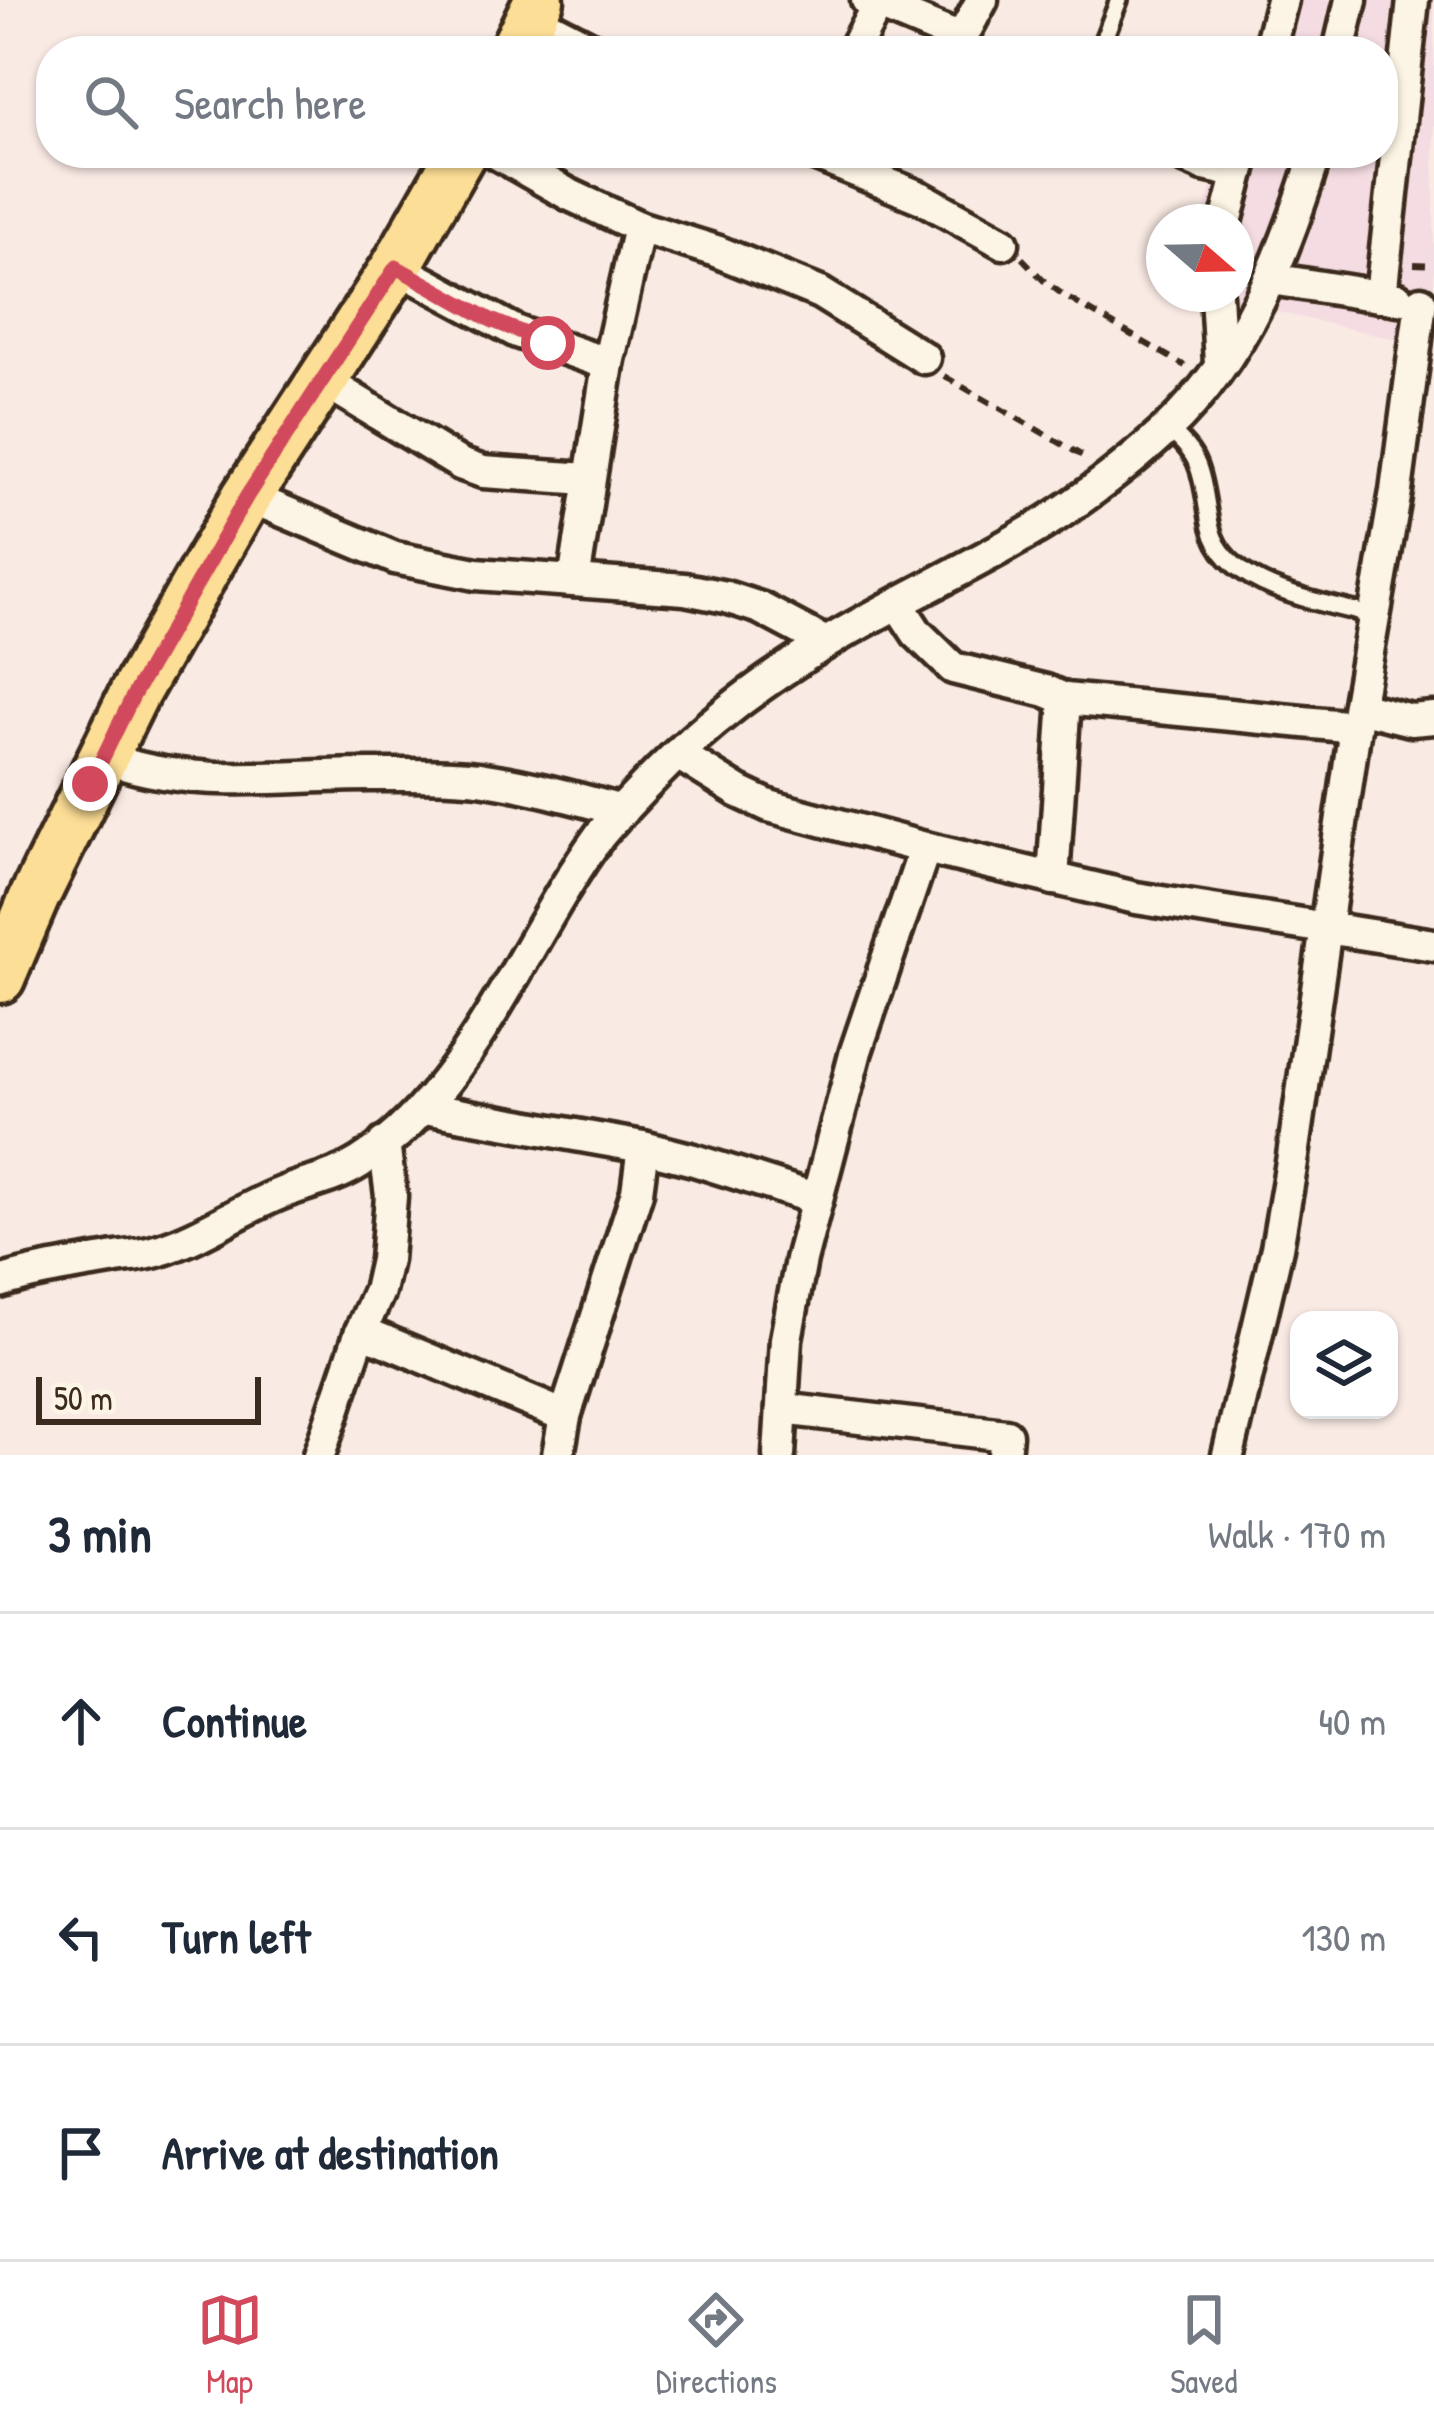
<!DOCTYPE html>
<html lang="en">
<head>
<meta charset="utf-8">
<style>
  body { margin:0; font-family:"Patrick Hand",sans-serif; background:#f2f2f3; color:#1f2937 }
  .controls { position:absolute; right:36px; bottom:36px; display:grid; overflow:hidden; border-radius:24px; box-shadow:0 3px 9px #0004 }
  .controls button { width:108px; height:108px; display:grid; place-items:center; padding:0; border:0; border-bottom:3px solid #e0e1e3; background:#fff; color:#1f2937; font:60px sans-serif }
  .compass { position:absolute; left:1146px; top:204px; width:108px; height:108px; border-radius:50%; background:#fff; box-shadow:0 3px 9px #0004; rotate:110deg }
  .scale { position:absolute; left:36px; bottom:30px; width:225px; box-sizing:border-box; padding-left:12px; border:6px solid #3b2a1e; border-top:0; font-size:33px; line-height:42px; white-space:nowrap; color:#3b2a1e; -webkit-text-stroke:9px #fcf5e5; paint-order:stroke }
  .stop { position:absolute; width:36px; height:36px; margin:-27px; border:9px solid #d1495b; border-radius:50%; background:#fff }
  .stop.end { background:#d1495b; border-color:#fff; box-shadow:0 3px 12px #0008 }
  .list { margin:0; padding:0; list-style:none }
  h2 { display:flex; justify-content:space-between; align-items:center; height:156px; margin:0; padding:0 48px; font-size:51px }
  h2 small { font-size:39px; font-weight:400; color:#747a83 }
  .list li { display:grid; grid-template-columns:78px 1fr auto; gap:36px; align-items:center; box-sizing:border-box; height:216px; padding:0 48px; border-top:3px solid #e0e1e3 }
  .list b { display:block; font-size:45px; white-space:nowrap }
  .list em { font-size:39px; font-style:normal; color:#747a83 }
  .icon { flex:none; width:66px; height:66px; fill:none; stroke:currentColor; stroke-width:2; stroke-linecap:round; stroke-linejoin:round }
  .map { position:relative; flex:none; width:1434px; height:1455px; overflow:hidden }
  .search { position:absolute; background:#fff; box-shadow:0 3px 9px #0004; left:36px; right:36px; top:36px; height:132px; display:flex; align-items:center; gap:30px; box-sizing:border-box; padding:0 42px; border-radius:48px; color:#747a83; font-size:45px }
  .sheet { height:804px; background:#fff }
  nav { display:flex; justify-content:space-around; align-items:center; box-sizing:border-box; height:168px; border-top:3px solid #e0e1e3; background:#fff; font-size:33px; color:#747a83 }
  nav a { display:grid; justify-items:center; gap:6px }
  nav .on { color:#d1495b }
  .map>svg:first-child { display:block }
</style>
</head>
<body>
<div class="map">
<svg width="1434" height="1455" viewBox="0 0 1434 1455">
  <rect width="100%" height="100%" fill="#f9eae4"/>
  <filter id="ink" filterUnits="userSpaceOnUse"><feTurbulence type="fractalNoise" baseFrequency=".00833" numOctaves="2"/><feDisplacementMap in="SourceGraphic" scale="24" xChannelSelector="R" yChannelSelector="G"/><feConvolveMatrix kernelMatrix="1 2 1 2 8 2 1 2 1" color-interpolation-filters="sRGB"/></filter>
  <g filter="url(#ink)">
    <path fill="#f5dce2" d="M 1265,0 L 1434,0 L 1434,348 L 1199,294 L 1236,294 L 1236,222 L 1201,222 L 1221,153 L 1383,153 L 1383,51 L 1250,51 Z"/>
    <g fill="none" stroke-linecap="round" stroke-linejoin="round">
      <defs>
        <g id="lane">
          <path d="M 1099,51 L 1119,0"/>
          <path d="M 1156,153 L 1201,172 L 1237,180"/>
          <path d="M 1168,428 C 1178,438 1192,450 1197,464 C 1205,483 1206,507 1211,528 C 1226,590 1322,601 1374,616"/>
        </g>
        <g id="street">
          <path d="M 867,0 L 961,39 L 982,0"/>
          <path d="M 531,17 L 597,51"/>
          <path d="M 853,51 L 878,4"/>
          <path d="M 1269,51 L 1282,0"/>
          <path d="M 1339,51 L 1351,0"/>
          <path d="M 496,153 L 568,194 L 639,227 L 716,251 L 820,293 L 924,358"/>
          <path d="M 812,153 L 922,198 L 1003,243"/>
          <path d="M 1226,222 L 1244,153"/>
          <path d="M 396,267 L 517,332 L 608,364"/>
          <path d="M 1271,279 L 1398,299"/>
          <path d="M 1216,294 L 1220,364"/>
          <path d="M 1381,296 L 1413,0"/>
          <path d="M 321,379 L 460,464 L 483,472 L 588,479"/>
          <path d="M 247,496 L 395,558 L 476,574 L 685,589 L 726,597 L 760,608 L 826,643"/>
          <path d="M 574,581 L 608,364 L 639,227"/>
          <path d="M 898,604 L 917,633 L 953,668 L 1046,691 L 1065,699 L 1355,727"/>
          <path d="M 1359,707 L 1411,720 L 1434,718"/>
          <path d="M 678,754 L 739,792 L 769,806 L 925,848 L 1136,898 L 1434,945"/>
          <path d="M 103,757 C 191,791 286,774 377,775 C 411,775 446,774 479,778 C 527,785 575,798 622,811"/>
          <path d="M 1053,879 L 1065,699"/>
          <path d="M 424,1108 L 643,1147 L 694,1160 L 817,1199"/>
          <path d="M 0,1282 C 37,1270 77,1265 116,1258 C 130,1256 146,1255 160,1250 C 203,1237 242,1208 284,1192 C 310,1182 335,1178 360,1162 C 472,1090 523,940 600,835 C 613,819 629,803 643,788 C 697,731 760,682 828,642 C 898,600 973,567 1043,524 C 1084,499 1131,462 1166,430 C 1245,356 1285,253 1316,153"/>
          <path d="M 361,1331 L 565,1416"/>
          <path d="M 782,1409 L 1006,1435 L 1004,1455"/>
          <path d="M 319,1455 L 361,1331 L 379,1291 L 386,1260 L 391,1196 L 384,1143"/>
          <path d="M 558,1455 L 565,1416 L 637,1192 L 643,1147"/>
          <path d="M 779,1455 L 786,1339 L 801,1260 L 856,1051 L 925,848"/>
          <path d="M 1228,1455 L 1277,1248 L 1293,1156 L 1355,727 L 1396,491 L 1421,302"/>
        </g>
        <g id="primary">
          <path d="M 514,51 L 539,0"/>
          <path d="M 0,978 L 34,898 L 134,694 L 247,496 L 396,267 L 461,153"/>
        </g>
      </defs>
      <use href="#lane" stroke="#3b2a1e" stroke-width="24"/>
      <use href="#street" stroke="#3b2a1e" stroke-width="39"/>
      <use href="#primary" stroke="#3b2a1e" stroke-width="57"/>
      <g stroke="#3b2a1e" stroke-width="6" stroke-dasharray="12 9" stroke-linecap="butt">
        <path d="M 1022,258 L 1043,280 L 1066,297 L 1185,366"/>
        <path d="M 1414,264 L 1434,265"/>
        <path d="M 944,376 L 1088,459"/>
      </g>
      <use href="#lane" stroke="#fcf5e5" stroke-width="15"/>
      <use href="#street" stroke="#fcf5e5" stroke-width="30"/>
      <use href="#primary" stroke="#fdde96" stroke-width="48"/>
    </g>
  </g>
  <g fill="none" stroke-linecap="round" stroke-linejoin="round" filter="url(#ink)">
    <path stroke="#d1495b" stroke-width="15" d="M 90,784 L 134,694 L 247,496 L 396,267 L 491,320 L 548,343"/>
  </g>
</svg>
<div class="controls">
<button><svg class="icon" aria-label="layers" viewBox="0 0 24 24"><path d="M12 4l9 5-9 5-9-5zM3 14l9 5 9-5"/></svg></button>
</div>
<svg class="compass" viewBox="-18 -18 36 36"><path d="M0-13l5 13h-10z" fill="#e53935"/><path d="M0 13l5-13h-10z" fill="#747a83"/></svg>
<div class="scale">50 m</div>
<div class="stop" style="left:548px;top:343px"></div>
<div class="stop end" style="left:90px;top:784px"></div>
<div class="search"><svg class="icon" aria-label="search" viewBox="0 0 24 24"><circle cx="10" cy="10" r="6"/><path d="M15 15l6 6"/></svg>Search here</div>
</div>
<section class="sheet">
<h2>3 min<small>Walk · 170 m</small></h2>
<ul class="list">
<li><svg class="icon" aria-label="ahead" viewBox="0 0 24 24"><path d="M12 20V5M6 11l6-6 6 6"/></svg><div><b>Continue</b></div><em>40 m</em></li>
<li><svg class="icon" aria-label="left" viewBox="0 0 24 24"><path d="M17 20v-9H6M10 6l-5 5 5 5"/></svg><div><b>Turn left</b></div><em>130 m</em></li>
<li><svg class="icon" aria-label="arrive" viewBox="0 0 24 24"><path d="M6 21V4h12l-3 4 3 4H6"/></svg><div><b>Arrive at destination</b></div></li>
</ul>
</section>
<nav>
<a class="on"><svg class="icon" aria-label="map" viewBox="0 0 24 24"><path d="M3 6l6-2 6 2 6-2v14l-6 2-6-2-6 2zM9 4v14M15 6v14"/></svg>Map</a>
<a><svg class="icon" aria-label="directions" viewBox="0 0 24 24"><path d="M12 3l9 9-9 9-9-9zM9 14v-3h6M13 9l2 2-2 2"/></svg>Directions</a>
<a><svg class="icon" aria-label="saved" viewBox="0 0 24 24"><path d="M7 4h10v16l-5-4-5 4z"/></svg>Saved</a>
</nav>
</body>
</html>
